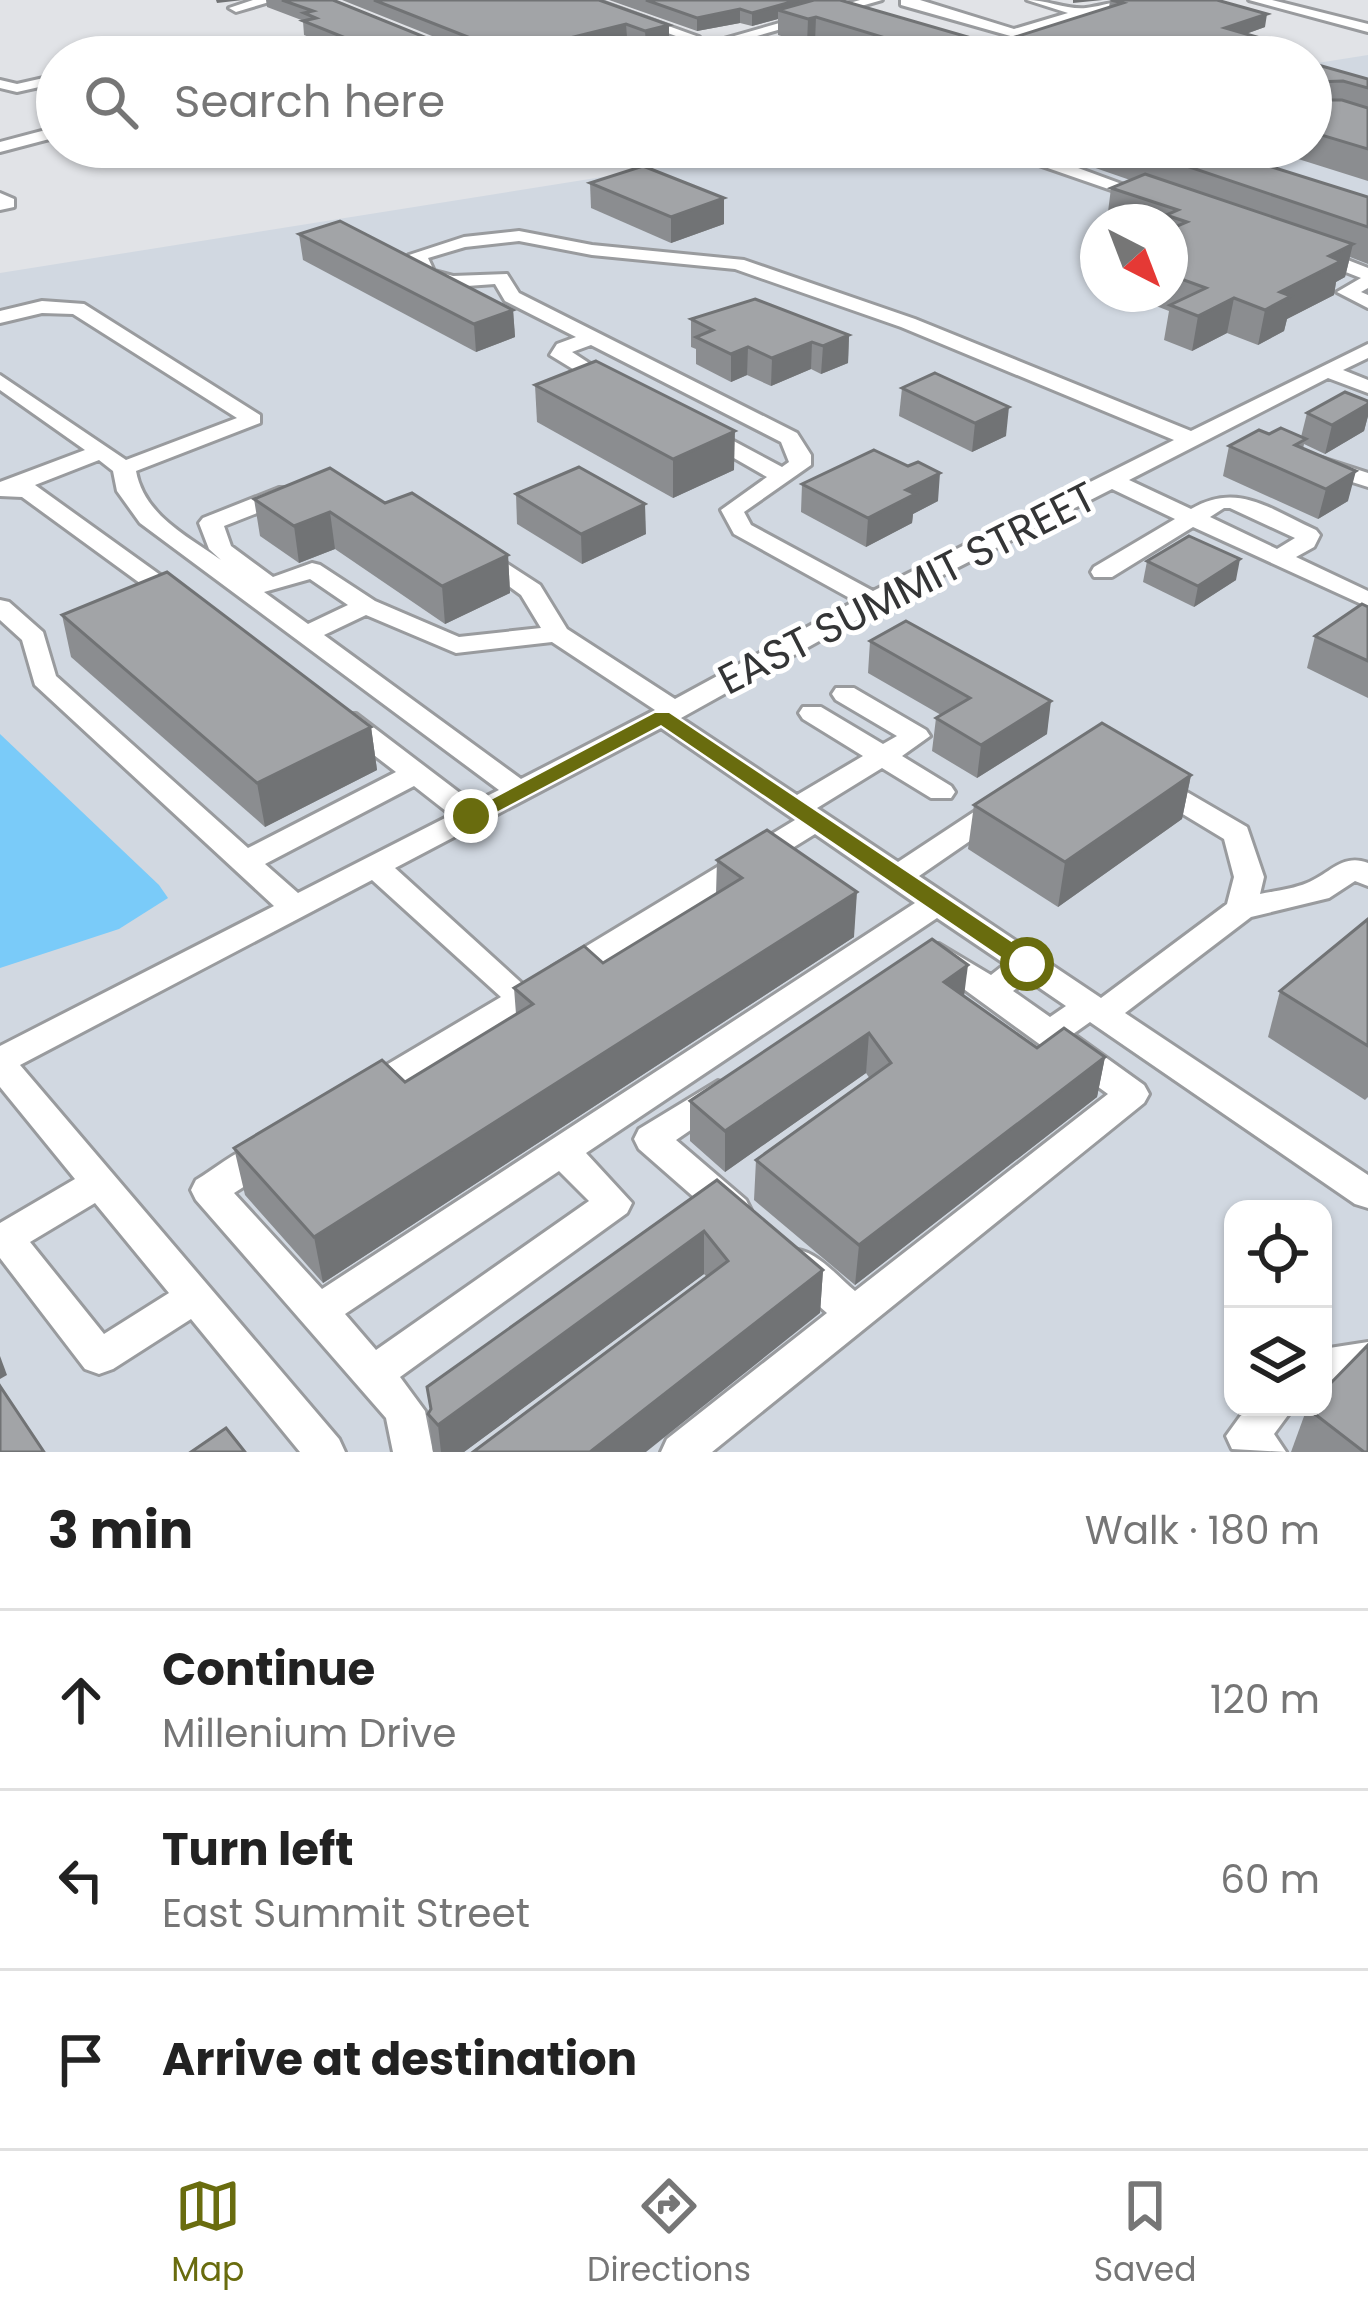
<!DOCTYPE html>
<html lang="en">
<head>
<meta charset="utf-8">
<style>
  body { margin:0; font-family:Poppins,sans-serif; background:#f6f6f6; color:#222 }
  .controls { position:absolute; right:36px; bottom:36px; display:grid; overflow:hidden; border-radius:24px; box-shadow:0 3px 9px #0004 }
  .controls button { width:108px; height:108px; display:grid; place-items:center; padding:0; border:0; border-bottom:3px solid #e0e0e0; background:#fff; color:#222; font:60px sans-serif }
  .compass { position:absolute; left:1080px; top:204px; width:108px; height:108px; border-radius:50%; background:#fff; box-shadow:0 3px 9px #0004; rotate:138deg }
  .stop { position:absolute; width:36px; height:36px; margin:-27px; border:9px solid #696c0e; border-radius:50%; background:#fff }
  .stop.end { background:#696c0e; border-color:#fff; box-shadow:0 3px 12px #0008 }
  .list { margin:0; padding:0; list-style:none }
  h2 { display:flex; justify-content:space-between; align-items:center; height:156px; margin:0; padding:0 48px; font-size:51px }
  h2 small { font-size:39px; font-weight:400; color:#767676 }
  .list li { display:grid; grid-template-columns:78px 1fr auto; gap:36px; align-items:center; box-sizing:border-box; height:180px; padding:0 48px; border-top:3px solid #e0e0e0 }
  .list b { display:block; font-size:45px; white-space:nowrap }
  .list p { margin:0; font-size:39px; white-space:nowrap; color:#767676 }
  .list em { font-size:39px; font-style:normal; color:#767676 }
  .icon { flex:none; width:66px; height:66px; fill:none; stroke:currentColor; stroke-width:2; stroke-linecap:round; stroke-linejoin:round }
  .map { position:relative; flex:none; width:1368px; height:1452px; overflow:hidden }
  .search { position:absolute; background:#fff; box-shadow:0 3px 9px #0004; left:36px; right:36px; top:36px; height:132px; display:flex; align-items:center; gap:30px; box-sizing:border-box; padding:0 42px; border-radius:66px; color:#767676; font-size:45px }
  .sheet { height:696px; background:#fff }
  nav { display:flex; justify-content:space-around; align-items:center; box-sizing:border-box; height:168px; border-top:3px solid #e0e0e0; background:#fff; font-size:33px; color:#767676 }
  nav a { display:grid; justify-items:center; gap:6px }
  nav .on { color:#696c0e }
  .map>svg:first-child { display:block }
</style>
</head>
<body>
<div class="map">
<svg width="1368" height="1452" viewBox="0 0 1368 1452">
  <rect width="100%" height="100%" fill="#e1e3e7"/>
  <path fill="#d1d8e1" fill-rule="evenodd" d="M 1368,55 L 1368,1452 L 0,1452 L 0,273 L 791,147 L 1311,147 L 1311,64 ZM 1098,222 L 1170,222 L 1170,294 L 1098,294 ZM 1233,1209 L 1323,1209 L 1323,1407 L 1233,1407 Z"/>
  <path fill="#7acbf9" d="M 0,734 L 159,885 L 168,898 L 119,929 L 0,968 Z"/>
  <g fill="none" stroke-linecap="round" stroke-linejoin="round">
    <defs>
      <g id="minor">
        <path d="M 253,0 L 276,0 L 236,12 L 229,8 Z"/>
        <path d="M 576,0 L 596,0 L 699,37 L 687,40 Z"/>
        <path d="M 860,0 L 882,0 L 684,57 L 661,57 Z"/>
        <path d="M 901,0 L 920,0 L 1014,29 L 1068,13 L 1027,0 C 1047,0 1068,10 1086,8 C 1103,6 1117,0 1135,0 L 1014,37 L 901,5 Z"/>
        <path d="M 1249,0 L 1272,0 L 1368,24 L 1368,32 Z"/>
        <path d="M 216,39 L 249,57 L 231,57 L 214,48 L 173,57 L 147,57 Z"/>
        <path d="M 57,75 L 57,83 L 17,92 L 0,88 L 0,80 L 17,84 Z"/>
        <path d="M 57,127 L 57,137 L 0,152 L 0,142 Z"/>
        <path d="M 1005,147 L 1021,147 L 1157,197 L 1143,201 L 1010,155 Z"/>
        <path d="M 1228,147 L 1249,147 L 1239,154 L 1246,163 L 1267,170 L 1267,176 L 1234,169 L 1222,152 Z"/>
        <path d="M 0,193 L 14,199 L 14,207 L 0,210 Z"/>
        <path d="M 519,231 L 592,245 L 744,260 L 915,319 L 1191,431 L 1368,344 L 1368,358 L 1343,370 L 1368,380 L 1368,393 L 1328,378 L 1129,480 L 1191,509 C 1238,481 1271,510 1316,530 L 1320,535 L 1314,547 L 1296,557 L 1368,591 L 1368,607 L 1193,527 L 1112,577 L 1094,577 L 1091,572 L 1094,567 L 1175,519 L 1112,489 L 882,606 L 681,718 L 797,795 L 863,756 L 803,719 L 799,713 L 803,707 L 821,707 L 883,744 L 897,736 L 836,700 L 832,694 L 836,688 L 854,688 L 926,730 L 930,736 L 902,756 L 951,786 L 955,792 L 951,798 L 931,798 L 882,768 L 817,808 L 898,862 L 989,802 L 1009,802 L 1013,808 L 1009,814 L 919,876 L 1101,998 L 1227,904 L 1234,877 L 1224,839 L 1148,793 L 1144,787 L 1148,781 L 1168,781 L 1247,827 L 1264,877 L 1260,894 C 1275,891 1293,889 1307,883 C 1330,874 1342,853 1368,863 L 1368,886 L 1355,881 L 1329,898 L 1251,917 L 1125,1013 L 1368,1175 L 1368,1208 L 1355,1204 L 1090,1022 L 1073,1034 L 1144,1085 L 1149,1094 L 1144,1103 L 712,1452 L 661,1452 L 667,1439 L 827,1313 L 781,1273 L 775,1262 L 781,1251 C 810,1241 834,1274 855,1291 L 1108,1094 L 928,963 L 923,955 L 928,947 L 939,944 L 991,975 L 1005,964 L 937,918 L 586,1153 L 632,1203 L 627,1213 L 400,1377 L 425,1411 L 433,1452 L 393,1452 L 386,1418 L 196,1200 L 191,1190 L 196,1180 C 220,1166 254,1134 281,1143 L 287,1153 L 281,1163 L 234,1193 L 322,1289 L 915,903 L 815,834 L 574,983 L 552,983 L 547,975 L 552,967 L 795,820 L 661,728 L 395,868 L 539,999 L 534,1007 L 380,1101 L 368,1105 L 356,1101 L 351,1092 L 356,1083 L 501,997 L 372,880 L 20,1065 L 339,1439 L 345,1452 L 300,1452 L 191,1319 L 113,1369 L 99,1374 L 85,1369 L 0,1258 L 0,1223 L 75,1179 L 0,1087 L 0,1046 L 274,906 L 35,685 L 22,640 L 0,620 L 0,600 L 9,602 L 43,632 L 56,676 L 248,848 L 396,772 L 336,726 L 333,720 L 336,714 L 356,714 L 473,803 L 499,790 L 140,523 L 117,491 L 113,471 L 99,460 L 35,485 L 188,595 L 191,600 L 188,605 L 170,605 L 22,497 L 0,496 L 0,482 L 85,450 L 0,390 L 0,375 L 126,460 L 237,418 L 73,314 L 42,313 L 0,323 L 0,311 L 42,301 L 84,304 L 260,415 L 260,423 L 136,471 C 144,515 187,536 221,560 L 209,549 L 199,523 L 203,518 L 279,488 L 295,488 L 295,498 L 224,526 L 231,546 L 273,577 L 312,563 L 320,565 L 375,601 L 459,637 L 541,628 L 521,595 L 466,555 L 478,548 L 486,550 L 540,585 L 567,629 L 675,699 L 855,601 L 734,534 L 721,510 L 767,477 L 692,434 L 695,429 L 711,429 L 782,467 L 789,462 L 781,442 L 591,345 L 572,352 L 621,384 L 611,390 L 604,388 L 550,355 L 557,344 L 576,337 L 505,301 L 495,284 L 453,287 L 420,278 L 409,255 L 464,237 ZM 519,241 L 592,255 L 735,269 L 901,327 L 1174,440 L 873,591 L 751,525 L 744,512 L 811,465 L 811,455 L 797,433 L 519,293 L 507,274 L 453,276 L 434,271 L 428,258 L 465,247 ZM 1224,508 L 1230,508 L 1295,538 L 1277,549 L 1210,517 ZM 310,579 L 348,605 L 308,624 L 264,592 ZM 366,615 L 456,653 L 552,642 L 655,710 L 521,779 L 324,635 ZM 414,786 L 451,815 L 298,893 L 265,864 ZM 1028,980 L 1066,1006 L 1050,1017 L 1013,991 ZM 559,1171 L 589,1201 L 376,1350 L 345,1314 ZM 95,1203 L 169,1293 L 104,1334 L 30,1242 Z"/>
        <path d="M 1310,250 L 1322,250 L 1368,268 L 1368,288 L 1361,292 L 1368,295 L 1368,308 L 1337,292 L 1361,278 L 1310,258 Z"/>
        <path d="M 1319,457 L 1368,473 L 1368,487 L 1311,469 L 1311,459 Z"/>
        <path d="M 718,1081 L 730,1085 L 735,1094 L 730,1103 L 676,1140 L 746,1200 L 751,1210 L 746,1220 L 733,1225 L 720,1220 L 639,1149 L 634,1139 L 639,1129 Z"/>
        <path d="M 1368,1342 L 1368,1376 L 1323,1383 L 1323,1349 Z"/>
        <path d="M 1247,1407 L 1294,1407 L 1274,1434 L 1286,1452 L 1232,1449 L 1226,1436 Z"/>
      </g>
    </defs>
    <use href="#minor" stroke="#999b9e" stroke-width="6"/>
    <use href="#minor" fill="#fff" fill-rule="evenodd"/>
  </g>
  <g fill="#8b8d90">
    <path d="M 266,0 L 333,0 L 449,47 L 457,46 L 342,0 L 599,0 L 669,25 L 669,38 L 646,45 L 627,37 L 566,53 L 566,57 L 358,57 L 304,35 L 303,21 L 304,21 L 267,7 Z"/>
    <path d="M 609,0 L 840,0 L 968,37 L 966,57 L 862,57 L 815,42 L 807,44 L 778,35 L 778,19 L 752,26 L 740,23 L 697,31 Z"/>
    <path d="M 1110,0 L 1265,27 L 1246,34 L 1260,38 L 1258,52 L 1243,57 L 992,57 L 993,44 L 1109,8 Z"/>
    <path d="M 1311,63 L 1368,79 L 1368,181 L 1276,152 L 1277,147 L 1311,147 Z"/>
    <path d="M 1035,147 L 1208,147 L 1368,197 L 1368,264 L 1350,257 L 1345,277 L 1336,282 L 1334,295 L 1287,319 L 1284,331 L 1258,345 L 1227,333 L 1192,351 L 1164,340 L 1169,311 L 1125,294 L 1170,294 L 1170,222 L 1112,222 L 1107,220 L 1111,188 L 1130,180 Z"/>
    <path d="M 590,183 L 724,198 L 724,224 L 671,243 L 591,208 Z"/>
    <path d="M 299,234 L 513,310 L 515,337 L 476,352 L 303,260 Z"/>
    <path d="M 691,319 L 849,335 L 848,363 L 821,374 L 811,369 L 771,386 L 747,375 L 731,382 L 696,364 L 696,349 L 691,347 Z"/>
    <path d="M 535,385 L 734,470 L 673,498 L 537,422 Z"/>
    <path d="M 902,388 L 1006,436 L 972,452 L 899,416 Z"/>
    <path d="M 1368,401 L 1368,416 L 1364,431 L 1325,454 L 1304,444 L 1303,449 L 1348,501 L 1318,519 L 1223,476 L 1229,446 L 1269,434 L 1301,437 L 1307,413 Z"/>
    <path d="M 802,484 L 938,501 L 913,514 L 912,523 L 866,547 L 801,512 Z"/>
    <path d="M 516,494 L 646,534 L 582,564 L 517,524 Z"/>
    <path d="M 254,499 L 385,503 L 508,555 L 510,593 L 445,624 L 335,549 L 299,563 L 260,536 Z"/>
    <path d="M 1147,561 L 1236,580 L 1194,607 L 1143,582 Z"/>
    <path d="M 1368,607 L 1368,698 L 1307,668 L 1315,636 Z"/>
    <path d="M 62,615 L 371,727 L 377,770 L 265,827 L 71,657 Z"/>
    <path d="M 870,641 L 1047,734 L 977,778 L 932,751 L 936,718 L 941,715 L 868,673 Z"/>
    <path d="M 1191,775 L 1182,819 L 1058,907 L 968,849 L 974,805 Z"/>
    <path d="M 717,860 L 854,937 L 323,1283 L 245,1195 L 234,1148 L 405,1082 L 516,1014 L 514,988 L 603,963 L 716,894 Z"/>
    <path d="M 1368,919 L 1368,1097 L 1365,1100 L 1268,1037 L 1280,991 Z"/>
    <path d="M 964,996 L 1037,1048 L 1105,1057 L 1097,1097 L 855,1285 L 754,1200 L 756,1160 L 870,1079 L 866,1073 L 725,1172 L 690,1141 L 690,1101 Z"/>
    <path d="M 717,1180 L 823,1270 L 820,1313 L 707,1277 L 704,1274 L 464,1452 L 433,1452 L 428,1414 L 430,1410 L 427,1387 Z"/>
    <path d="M 1307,1408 L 1368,1452 L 1291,1452 Z"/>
  </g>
  <g fill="#717375">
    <path d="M 216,0 L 243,0 L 217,3 Z"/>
    <path d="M 786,0 L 820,0 L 778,10 L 778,19 L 752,26 L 752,13 Z"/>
    <path d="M 1073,0 L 1103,0 L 1073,3 Z"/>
    <path d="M 740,9 L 740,23 L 697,31 L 697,18 Z"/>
    <path d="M 1267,14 L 1265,27 L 1223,42 L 1225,28 Z"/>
    <path d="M 816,17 L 815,42 L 807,44 L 808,19 Z"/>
    <path d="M 626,24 L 627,37 L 566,53 L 566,57 L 546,57 L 545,44 Z"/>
    <path d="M 669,25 L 669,38 L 646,45 L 645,31 Z"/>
    <path d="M 968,37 L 966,57 L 924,57 L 925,50 Z"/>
    <path d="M 1260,38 L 1258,52 L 1243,57 L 1205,57 Z"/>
    <path d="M 724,198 L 724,224 L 671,243 L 671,217 Z"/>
    <path d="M 1353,244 L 1345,277 L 1336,282 L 1334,295 L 1287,319 L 1284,331 L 1258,345 L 1265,310 L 1280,292 L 1329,256 Z"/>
    <path d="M 1234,298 L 1227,333 L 1192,351 L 1198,316 Z"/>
    <path d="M 513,310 L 515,337 L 476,352 L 474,324 Z"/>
    <path d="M 849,335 L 848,363 L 821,374 L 823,346 Z"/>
    <path d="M 812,342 L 811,369 L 771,386 L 772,358 Z"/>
    <path d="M 748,347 L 747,375 L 731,382 L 731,354 Z"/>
    <path d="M 1368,404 L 1368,416 L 1364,431 L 1325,454 L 1332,425 Z"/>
    <path d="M 1009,407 L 1006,436 L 972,452 L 975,423 Z"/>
    <path d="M 735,431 L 734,470 L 673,498 L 673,459 Z"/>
    <path d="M 1356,471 L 1348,501 L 1318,519 L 1326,489 Z"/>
    <path d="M 940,473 L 938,501 L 913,514 L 912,523 L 866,547 L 868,518 L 906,490 Z"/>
    <path d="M 645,504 L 646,534 L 582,564 L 581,534 Z"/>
    <path d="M 330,512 L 335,549 L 299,563 L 294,526 Z"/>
    <path d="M 508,555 L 510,593 L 445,624 L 442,586 Z"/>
    <path d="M 1240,559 L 1236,580 L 1194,607 L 1198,586 Z"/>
    <path d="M 1051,701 L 1047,734 L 977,778 L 981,745 Z"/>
    <path d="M 371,727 L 377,770 L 265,827 L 257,783 Z"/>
    <path d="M 1191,775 L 1182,819 L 1058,907 L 1065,862 Z"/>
    <path d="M 857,892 L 854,937 L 323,1283 L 314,1237 Z"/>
    <path d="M 968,965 L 963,1004 L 944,982 Z"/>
    <path d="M 869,1033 L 866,1073 L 725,1172 L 725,1131 Z"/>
    <path d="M 1105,1057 L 1097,1097 L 855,1285 L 859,1245 Z"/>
    <path d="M 704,1231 L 704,1274 L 464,1452 L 441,1452 L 438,1425 Z"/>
    <path d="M 823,1270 L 820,1313 L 646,1452 L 590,1452 Z"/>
    <path d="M 0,1356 L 7,1375 L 0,1379 Z"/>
  </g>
  <g fill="#a2a4a7" stroke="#717375" stroke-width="3">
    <path d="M 282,0 L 333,0 L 449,47 L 476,44 L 473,39 L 374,0 L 599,0 L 669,25 L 645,31 L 626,24 L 545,44 L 566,52 L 548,57 L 388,57 L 357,46 L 363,45 L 303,21 L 316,18 L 304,13 L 313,11 Z"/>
    <path d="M 646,0 L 798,0 L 752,13 L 740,9 L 697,18 Z"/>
    <path d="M 814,0 L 840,0 L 968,37 L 925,50 L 816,17 L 808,19 L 778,10 Z"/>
    <path d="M 1111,0 L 1217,0 L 1267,14 L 1225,28 L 1260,38 L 1205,57 L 1036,57 L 993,44 L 1123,3 Z"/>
    <path d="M 712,41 L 758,57 L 657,57 Z"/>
    <path d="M 1311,63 L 1368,79 L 1368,88 L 1343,81 L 1316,82 L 1314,100 L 1342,100 L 1368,108 L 1368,149 L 1311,132 Z"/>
    <path d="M 1130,147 L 1208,147 L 1368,197 L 1368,227 Z"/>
    <path d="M 643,166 L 724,198 L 671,217 L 590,183 Z"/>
    <path d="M 1145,174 L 1353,244 L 1329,256 L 1341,261 L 1280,292 L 1291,296 L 1265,310 L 1234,298 L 1198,316 L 1170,305 L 1206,288 L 1170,275 L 1170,229 L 1187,222 L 1166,215 L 1178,210 L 1111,188 Z"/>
    <path d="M 340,221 L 513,310 L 474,324 L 299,234 Z"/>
    <path d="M 755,299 L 849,335 L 823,346 L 812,342 L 772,358 L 748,347 L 731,354 L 696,337 L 713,330 L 691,319 Z"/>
    <path d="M 596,361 L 735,431 L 673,459 L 535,385 Z"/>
    <path d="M 935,373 L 1009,407 L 975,423 L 902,388 Z"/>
    <path d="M 1345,392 L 1368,401 L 1368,404 L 1332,425 L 1307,413 Z"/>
    <path d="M 1281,428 L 1306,439 L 1295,445 L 1356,471 L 1326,489 L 1229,446 L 1259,430 L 1269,434 Z"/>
    <path d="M 874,450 L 908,466 L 918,462 L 940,473 L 906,490 L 915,494 L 868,518 L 802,484 Z"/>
    <path d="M 579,467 L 645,504 L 581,534 L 516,494 Z"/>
    <path d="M 330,468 L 385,503 L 412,493 L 508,555 L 442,586 L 330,512 L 294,526 L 254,499 Z"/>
    <path d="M 1189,536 L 1240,559 L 1198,586 L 1147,561 Z"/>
    <path d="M 167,572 L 371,727 L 257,783 L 62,615 Z"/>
    <path d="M 1362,604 L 1368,607 L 1368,661 L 1315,636 Z"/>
    <path d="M 906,621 L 1051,701 L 981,745 L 936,718 L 970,698 L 870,641 Z"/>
    <path d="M 1102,723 L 1191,775 L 1065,862 L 974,805 Z"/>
    <path d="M 767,830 L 857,892 L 314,1237 L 234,1148 L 382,1060 L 405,1082 L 533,1004 L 514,988 L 584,946 L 603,963 L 742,878 L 717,860 Z"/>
    <path d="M 1368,919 L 1368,1046 L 1280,991 Z"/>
    <path d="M 932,939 L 968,965 L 944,982 L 1037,1048 L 1064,1028 L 1105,1057 L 859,1245 L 756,1160 L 891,1063 L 869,1033 L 725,1131 L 690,1101 Z"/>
    <path d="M 717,1180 L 823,1270 L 590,1452 L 473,1452 L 728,1261 L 704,1231 L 438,1425 L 428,1414 L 431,1409 L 427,1387 Z"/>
    <path d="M 1368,1345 L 1368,1452 L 1364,1452 L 1307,1408 L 1323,1407 L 1323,1391 Z"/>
    <path d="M 0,1386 L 44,1452 L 0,1452 Z"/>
    <path d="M 226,1428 L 245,1452 L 191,1452 Z"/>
  </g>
  <path fill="#696c0e" d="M 655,713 L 669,713 L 1035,958 L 1035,969 L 1019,969 L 661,725 L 479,821 L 464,821 L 461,816 Z"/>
  <g text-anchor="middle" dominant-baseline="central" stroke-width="10" stroke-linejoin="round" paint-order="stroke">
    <g font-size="42" fill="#343536" stroke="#fff">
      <text transform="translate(907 588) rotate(-27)">EAST SUMMIT STREET</text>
    </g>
  </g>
</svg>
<div class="controls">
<button><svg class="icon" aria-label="locate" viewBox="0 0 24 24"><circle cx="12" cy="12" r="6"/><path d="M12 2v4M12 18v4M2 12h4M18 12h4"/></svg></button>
<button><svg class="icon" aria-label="layers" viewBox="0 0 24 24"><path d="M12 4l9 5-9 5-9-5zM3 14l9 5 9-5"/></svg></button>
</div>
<svg class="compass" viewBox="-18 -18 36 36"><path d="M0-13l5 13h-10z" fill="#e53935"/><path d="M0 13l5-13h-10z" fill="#767676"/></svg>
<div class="stop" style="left:1027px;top:964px"></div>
<div class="stop end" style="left:471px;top:816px"></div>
<div class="search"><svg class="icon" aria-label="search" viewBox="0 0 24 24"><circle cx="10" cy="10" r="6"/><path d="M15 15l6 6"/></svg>Search here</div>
</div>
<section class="sheet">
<h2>3 min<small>Walk · 180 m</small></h2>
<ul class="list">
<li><svg class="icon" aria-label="ahead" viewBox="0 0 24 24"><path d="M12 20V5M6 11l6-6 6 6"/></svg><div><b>Continue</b><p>Millenium Drive</p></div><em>120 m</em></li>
<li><svg class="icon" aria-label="left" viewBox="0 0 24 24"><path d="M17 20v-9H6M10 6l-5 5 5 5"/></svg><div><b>Turn left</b><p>East Summit Street</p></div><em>60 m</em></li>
<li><svg class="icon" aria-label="arrive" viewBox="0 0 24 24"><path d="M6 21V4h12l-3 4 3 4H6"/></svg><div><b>Arrive at destination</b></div></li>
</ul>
</section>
<nav>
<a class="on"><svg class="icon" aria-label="map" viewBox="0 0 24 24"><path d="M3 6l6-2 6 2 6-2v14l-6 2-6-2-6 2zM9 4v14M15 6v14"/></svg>Map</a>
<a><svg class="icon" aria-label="directions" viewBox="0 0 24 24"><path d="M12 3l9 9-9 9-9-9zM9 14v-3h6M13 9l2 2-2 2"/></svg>Directions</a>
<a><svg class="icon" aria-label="saved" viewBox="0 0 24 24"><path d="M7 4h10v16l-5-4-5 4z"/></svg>Saved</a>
</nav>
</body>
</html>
